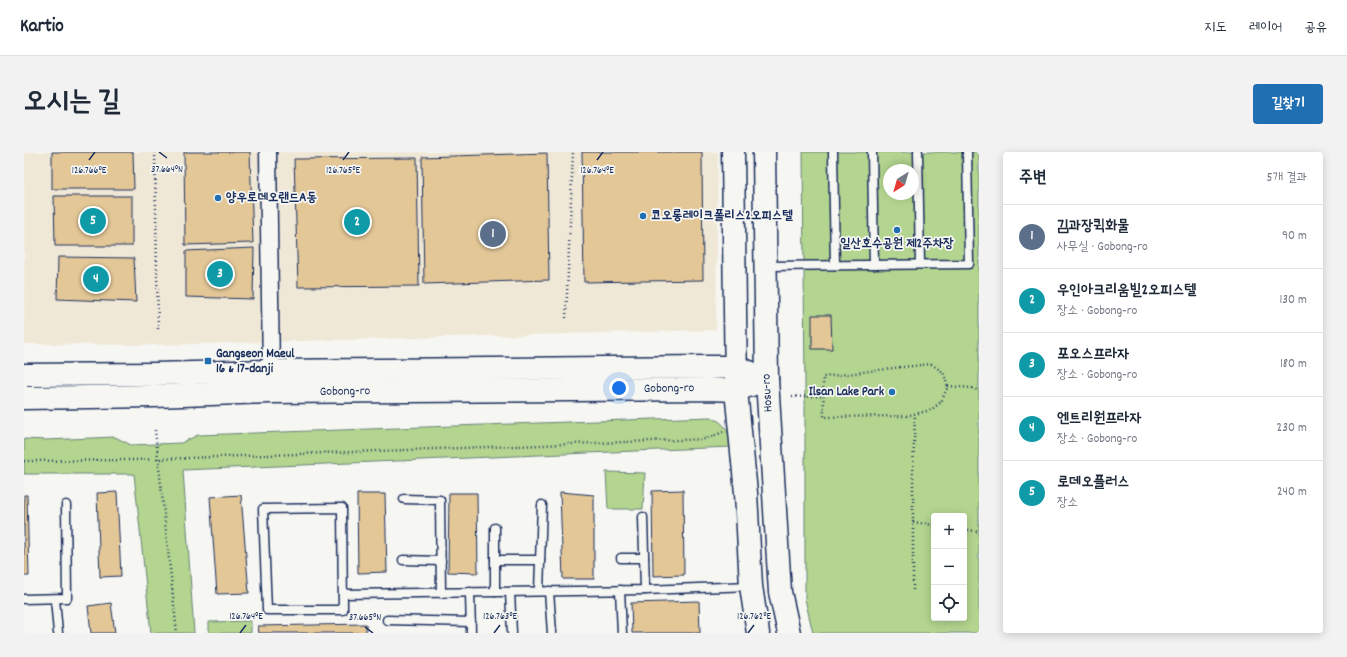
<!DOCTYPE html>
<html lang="ko">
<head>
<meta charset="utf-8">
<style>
  body { margin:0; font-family:Dekko,"Poor Story",sans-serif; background:#f2f2f3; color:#1f2937 }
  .controls { position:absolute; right:12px; bottom:12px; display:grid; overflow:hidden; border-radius:4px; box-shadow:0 2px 10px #0003 }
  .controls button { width:36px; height:36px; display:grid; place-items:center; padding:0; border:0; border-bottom:1px solid #e0e1e3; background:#fff; color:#1f2937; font:20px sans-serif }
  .compass { position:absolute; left:859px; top:12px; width:36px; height:36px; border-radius:50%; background:#fff; box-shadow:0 2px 10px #0003; rotate:217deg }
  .you { position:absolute; left:595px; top:236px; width:14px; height:14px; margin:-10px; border:3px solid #fff; border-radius:50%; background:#1a73e8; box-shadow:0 0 0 6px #1a73e833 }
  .badge { display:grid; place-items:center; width:26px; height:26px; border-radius:50%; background:#1f6fb2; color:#fff; font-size:13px; font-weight:700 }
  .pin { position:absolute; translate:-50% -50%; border:2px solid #fff; box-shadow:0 1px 4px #0006 }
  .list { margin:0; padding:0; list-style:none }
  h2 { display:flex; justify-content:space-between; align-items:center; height:52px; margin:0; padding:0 16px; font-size:17px }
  h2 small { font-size:13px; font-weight:400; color:#747a83 }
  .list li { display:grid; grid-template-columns:26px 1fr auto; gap:12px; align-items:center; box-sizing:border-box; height:64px; padding:0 16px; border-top:1px solid #e0e1e3 }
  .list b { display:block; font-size:15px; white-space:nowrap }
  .list p { margin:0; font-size:13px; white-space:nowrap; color:#747a83 }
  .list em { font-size:13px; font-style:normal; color:#747a83 }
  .icon { flex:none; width:22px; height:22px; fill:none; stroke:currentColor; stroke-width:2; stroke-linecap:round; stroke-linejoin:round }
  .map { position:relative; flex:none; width:955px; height:481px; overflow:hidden; border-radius:4px }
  header { display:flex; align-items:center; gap:24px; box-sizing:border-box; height:56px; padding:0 20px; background:#fff; border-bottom:1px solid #e0e1e3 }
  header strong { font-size:19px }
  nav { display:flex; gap:22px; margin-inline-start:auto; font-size:14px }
  .intro { display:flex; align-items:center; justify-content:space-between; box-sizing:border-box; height:96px; padding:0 24px }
  h1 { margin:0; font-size:28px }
  .button { padding:10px 18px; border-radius:4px; background:#1f6fb2; color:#fff; font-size:14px; font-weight:700 }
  main { display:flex; gap:24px; padding:0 24px }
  aside { flex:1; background:#fff; border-radius:4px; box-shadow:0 2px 10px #0003 }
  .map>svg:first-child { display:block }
</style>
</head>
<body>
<header>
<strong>Kartio</strong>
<nav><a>지도</a><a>레이어</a><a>공유</a></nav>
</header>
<div class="intro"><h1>오시는 길</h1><a class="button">길찾기</a></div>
<main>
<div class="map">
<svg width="955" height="481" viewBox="0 0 955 481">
  <rect width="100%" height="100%" fill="#f6f6f2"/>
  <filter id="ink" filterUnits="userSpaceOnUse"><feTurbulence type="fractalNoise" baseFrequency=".025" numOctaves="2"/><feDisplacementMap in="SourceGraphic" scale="8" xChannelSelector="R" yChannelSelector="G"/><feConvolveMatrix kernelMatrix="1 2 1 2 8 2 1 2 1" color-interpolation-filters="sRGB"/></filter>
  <g filter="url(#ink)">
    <path fill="#f0e8d7" d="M 0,0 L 694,0 L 692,178 L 131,193 L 0,192 Z"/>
    <g fill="#b3d58f" stroke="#678276" fill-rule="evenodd">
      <path d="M 779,0 L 955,0 L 955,481 L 789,481 L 781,447 L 781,235 ZM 865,18 L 889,18 L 889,42 L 865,42 ZM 910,364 L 940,364 L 940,466 L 910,466 Z"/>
      <path d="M 687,265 C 702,272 706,279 706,295 L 159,318 L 170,481 L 127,481 L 110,322 L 0,322 L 0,287 L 22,288 L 91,285 L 107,293 L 157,291 L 174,283 Z"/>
      <path d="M 582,320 L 621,321 L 619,357 L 584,357 Z"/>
      <path d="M 227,469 L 227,481 L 185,481 L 185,470 Z"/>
    </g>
    <g fill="#e3c797" stroke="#1b2f5e">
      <path d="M 28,0 L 109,0 L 110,37 L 28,37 Z"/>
      <path d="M 160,0 L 226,0 L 229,91 L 161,93 Z"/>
      <path d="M 558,0 L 678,0 L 679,128 L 560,130 Z"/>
      <path d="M 523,1 L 525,128 L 400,132 L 398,5 Z"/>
      <path d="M 393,6 L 395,134 L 274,135 L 270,7 Z"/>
      <path d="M 30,44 L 108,44 L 108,94 L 31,94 Z"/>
      <path d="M 230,96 L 229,147 L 162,145 L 162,99 Z"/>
      <path d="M 34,105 L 110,106 L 112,150 L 33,147 Z"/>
      <path d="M 788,163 L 807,163 L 808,197 L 788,197 Z"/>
      <path d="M 659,338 L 660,423 L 629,424 L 628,339 Z"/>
      <path d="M 93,340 L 97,424 L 76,425 L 73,341 Z"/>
      <path d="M 536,340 L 570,343 L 570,427 L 539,427 Z"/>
      <path d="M 425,341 L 453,341 L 454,421 L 424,420 Z"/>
      <path d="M 333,342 L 361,342 L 363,420 L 334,421 Z"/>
      <path d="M 0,343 L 3,343 L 5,424 L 0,424 Z"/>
      <path d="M 217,343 L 225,441 L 193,442 L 186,345 Z"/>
      <path d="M 675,449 L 676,481 L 608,481 L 607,451 Z"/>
      <path d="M 87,451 L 91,481 L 67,481 L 64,454 Z"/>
      <path d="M 342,472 L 342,481 L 235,481 L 234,474 Z"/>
    </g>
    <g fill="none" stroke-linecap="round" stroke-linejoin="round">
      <defs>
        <g id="service">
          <path d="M 809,0 L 811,113"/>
          <path d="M 848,0 L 850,113"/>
          <path d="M 894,0 L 896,112"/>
          <path d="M 742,114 L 945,112 L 943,0"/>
          <path d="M 380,347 L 416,348 L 417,441"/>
          <path d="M 318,356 L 319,458 L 243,458 L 239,357 Z"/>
          <path d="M 619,365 L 621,438"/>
          <path d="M 471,376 L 471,440"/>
          <path d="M 597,406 L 620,406"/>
          <path d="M 379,408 L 417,409"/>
          <path d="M 471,408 L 516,408"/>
          <path d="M 596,438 L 598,481"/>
          <path d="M 515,439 L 518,353"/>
          <path d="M 525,439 L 528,481"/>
          <path d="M 446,440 L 447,481"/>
          <path d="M 486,440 L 488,481"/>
          <path d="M 319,442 L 621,438 L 727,434"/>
          <path d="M 0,447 L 43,446 L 42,353"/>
          <path d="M 31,447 L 34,481"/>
          <path d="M 363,468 L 447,470"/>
        </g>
        <path id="minor" d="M 244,0 L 247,219"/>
        <g id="secondary">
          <path d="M 0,223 L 130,222 L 247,219 L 685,215 L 712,215 L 743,227"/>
          <path d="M 0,246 L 130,244 L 246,240 L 684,237 L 712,238 L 730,232"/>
        </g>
        <g id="primary">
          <path d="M 709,0 L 712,238 L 722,341 L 727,434 L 734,481"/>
          <path d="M 740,0 L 743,227 L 756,440 L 765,481"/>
        </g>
      </defs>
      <use href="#service" stroke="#1b2f5e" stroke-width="11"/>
      <use href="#minor" stroke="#1b2f5e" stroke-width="19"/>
      <use href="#secondary" stroke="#1b2f5e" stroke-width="25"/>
      <use href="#primary" stroke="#1b2f5e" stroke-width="25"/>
      <g stroke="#1b2f5e" stroke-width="2.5" stroke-dasharray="1 3" stroke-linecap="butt">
        <path d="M 131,0 L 134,178"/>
        <path d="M 542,166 L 549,0"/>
        <path d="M 907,212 L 919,220 L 924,234 L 917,250 L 907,258 L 882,264 L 800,265 L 799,225 L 870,216 Z"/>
        <path d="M 924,234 L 948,236 L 955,239"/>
        <path d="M 768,245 L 799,244"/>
        <path d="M 131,278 L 153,481"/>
        <path d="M 0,309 L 109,308 L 682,287 L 699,280"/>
        <path d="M 889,370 L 910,373"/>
        <path d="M 940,377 L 955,380"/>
        <path d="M 889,438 L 889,321 L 891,262"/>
      </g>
      <use href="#service" stroke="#f6f6f2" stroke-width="8"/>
      <use href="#minor" stroke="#f6f6f2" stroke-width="16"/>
      <use href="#secondary" stroke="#f6f6f2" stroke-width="22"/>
      <use href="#primary" stroke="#f6f6f2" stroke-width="22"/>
    </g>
  </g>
  <path fill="none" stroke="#1b2f5e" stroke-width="1.5" d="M 135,0 L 143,6M 65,8 L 71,0M 319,8 L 325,0M 573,8 L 579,0M 341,475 L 349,481M 216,481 L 222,473M 470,481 L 476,473M 724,481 L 730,473"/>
  <g fill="#1f6fb2" stroke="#f6f6f2" stroke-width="1.5">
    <circle cx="194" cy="46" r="4"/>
    <circle cx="619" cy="64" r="4"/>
    <circle cx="873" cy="78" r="4"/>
    <rect x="180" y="205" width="8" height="8" rx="2"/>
    <circle cx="868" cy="240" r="4"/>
  </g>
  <g text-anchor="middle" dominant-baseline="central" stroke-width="3.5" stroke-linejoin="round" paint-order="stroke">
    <g font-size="13" font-weight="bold" fill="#1b2f5e" stroke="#f6f6f2" text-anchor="start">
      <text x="202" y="46">양우로데오랜드A동</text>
      <text x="627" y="64">코오롱레이크폴리스2오피스텔</text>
      <text x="873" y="92" text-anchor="middle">일산호수공원 제2주차장</text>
      <text x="192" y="202">Gangseon Maeul<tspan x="192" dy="15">16 &amp; 17-danji</tspan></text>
      <text x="860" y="240" text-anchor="end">Ilsan Lake Park</text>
    </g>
    <g font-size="13" fill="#1b2f5e" stroke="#f6f6f2">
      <text transform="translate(645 237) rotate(-1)">Gobong-ro</text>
      <text transform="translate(321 240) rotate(-1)">Gobong-ro</text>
      <text transform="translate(744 241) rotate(-93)">Hosu-ro</text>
    </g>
  </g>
  <g font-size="10" text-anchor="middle" fill="#1b2f5e" stroke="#f6f6f2" stroke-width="3.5" stroke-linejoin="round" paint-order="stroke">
    <text x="143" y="20">37.664°N</text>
    <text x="65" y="21">126.766°E</text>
    <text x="319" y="21">126.765°E</text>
    <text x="573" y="21">126.764°E</text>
    <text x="222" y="467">126.764°E</text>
    <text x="476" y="467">126.763°E</text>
    <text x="730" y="467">126.762°E</text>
    <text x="341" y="468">37.665°N</text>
  </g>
</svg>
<div class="controls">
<button>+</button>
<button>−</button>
<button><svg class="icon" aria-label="locate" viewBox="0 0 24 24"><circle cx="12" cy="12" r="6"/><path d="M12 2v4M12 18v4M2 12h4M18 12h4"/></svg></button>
</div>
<svg class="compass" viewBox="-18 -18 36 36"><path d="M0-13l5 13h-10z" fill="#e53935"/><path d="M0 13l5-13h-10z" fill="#747a83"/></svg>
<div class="you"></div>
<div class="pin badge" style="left:469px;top:82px;background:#5c6f8a">1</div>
<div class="pin badge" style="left:333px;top:70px;background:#0f9aa8">2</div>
<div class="pin badge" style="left:196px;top:122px;background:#0f9aa8">3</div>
<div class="pin badge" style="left:72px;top:127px;background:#0f9aa8">4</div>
<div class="pin badge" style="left:69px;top:69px;background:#0f9aa8">5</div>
</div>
<aside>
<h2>주변<small>5개 결과</small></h2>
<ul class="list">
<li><span class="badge" style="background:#5c6f8a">1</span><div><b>김과장퀵화물</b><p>사무실 · Gobong-ro</p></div><em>90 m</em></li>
<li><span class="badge" style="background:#0f9aa8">2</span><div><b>우인아크리움빌2오피스텔</b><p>장소 · Gobong-ro</p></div><em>130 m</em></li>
<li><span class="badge" style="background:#0f9aa8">3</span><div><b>포오스프라자</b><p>장소 · Gobong-ro</p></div><em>180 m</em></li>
<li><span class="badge" style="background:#0f9aa8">4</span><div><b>엔트리원프라자</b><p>장소 · Gobong-ro</p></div><em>230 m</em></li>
<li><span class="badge" style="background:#0f9aa8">5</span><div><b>로데오플러스</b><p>장소</p></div><em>240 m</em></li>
</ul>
</aside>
</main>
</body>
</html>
